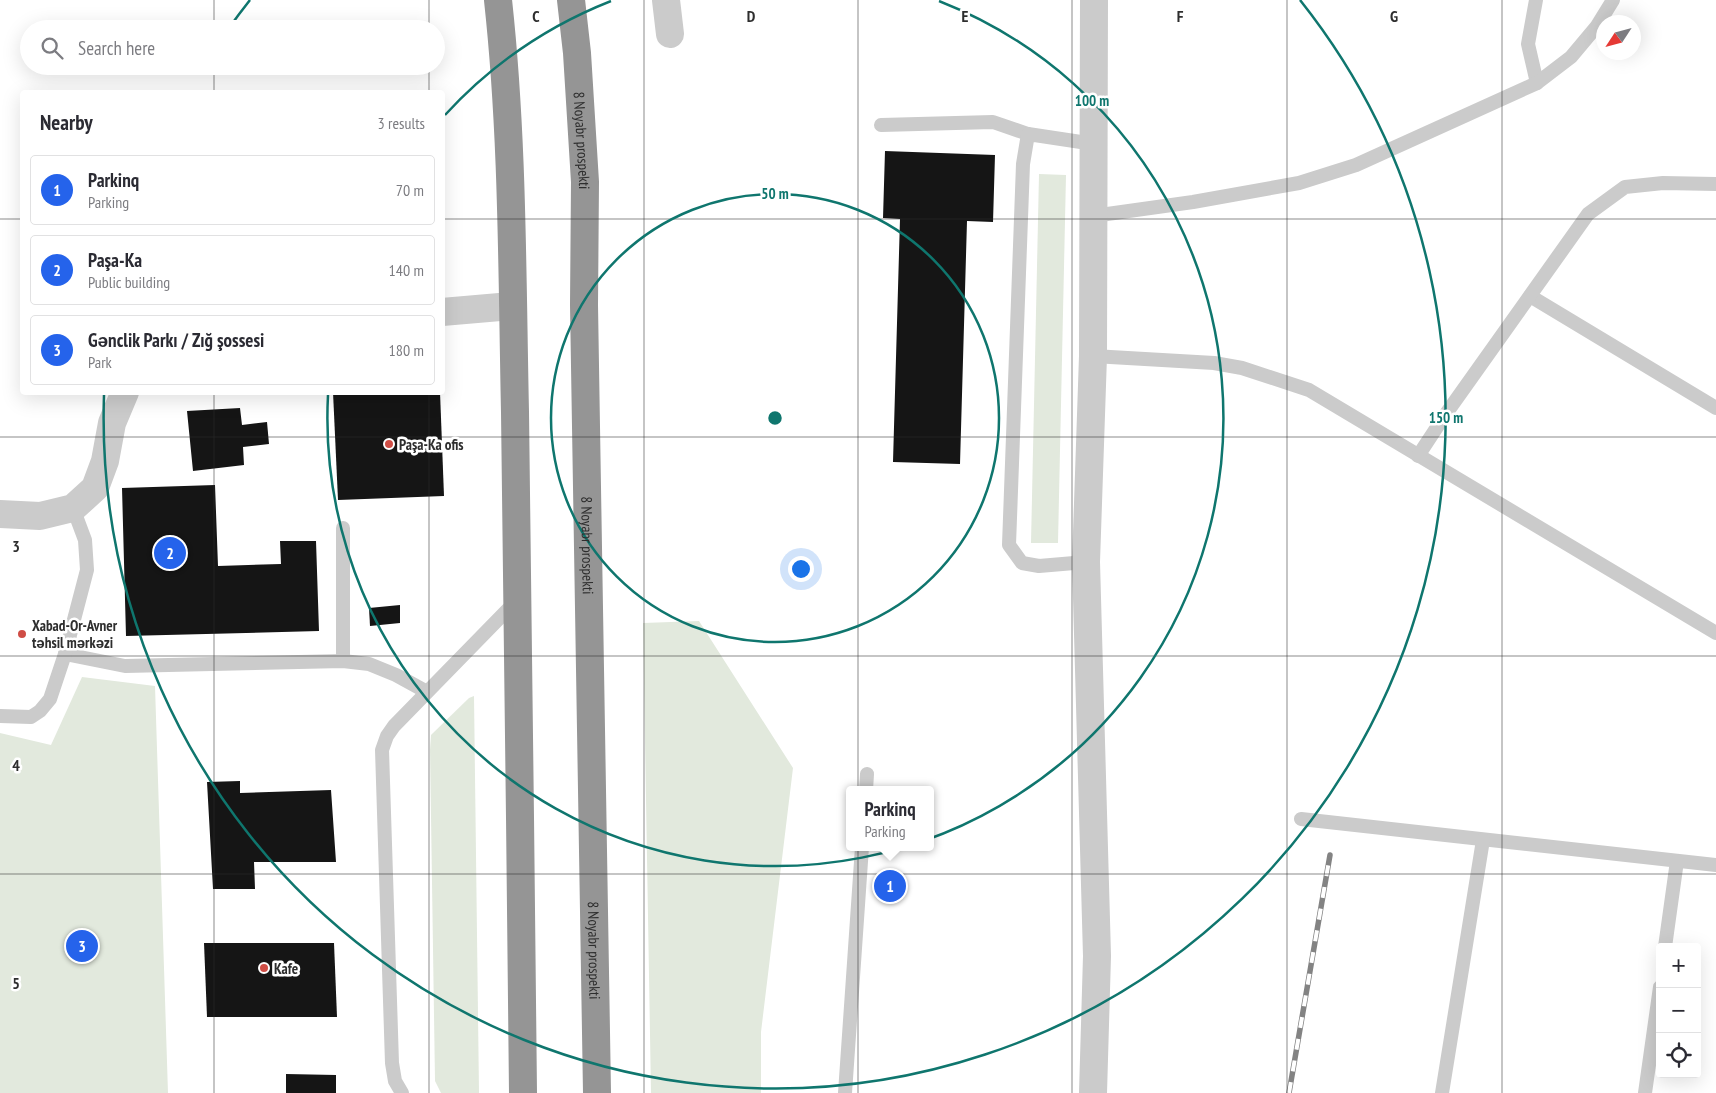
<!DOCTYPE html>
<html lang="en">
<head>
<meta charset="utf-8">
<style>
  body { margin:0; font-family:"PT Sans Narrow",sans-serif; background:#f7f7f7; color:#2b2b33 }
  .controls { position:absolute; right:15px; bottom:15px; display:grid; overflow:hidden; border-radius:5px; box-shadow:0 5px 20px #0002 }
  .controls button { width:45px; height:45px; display:grid; place-items:center; padding:0; border:0; border-bottom:1px solid #e1e1e2; background:#fff; color:#2b2b33; font:25px sans-serif }
  .compass { position:absolute; left:1596px; top:15px; width:45px; height:45px; border-radius:50%; background:#fff; box-shadow:0 5px 20px #0002; rotate:234deg }
  .you { position:absolute; left:800px; top:568px; width:18px; height:18px; margin:-12px; border:4px solid #fff; border-radius:50%; background:#1a73e8; box-shadow:0 0 0 8px #1a73e833 }
  .badge { display:grid; place-items:center; width:32px; height:32px; border-radius:50%; background:#2563eb; color:#fff; font-size:16px; font-weight:700 }
  .pin { position:absolute; translate:-50% -50%; border:2px solid #fff; box-shadow:0 1px 5px #0006 }
  .popup { position:absolute; left:846px; top:786px; width:88px; height:65px; box-sizing:border-box; display:grid; place-content:center; border-radius:5px; background:#fff; filter:drop-shadow(0 1px 4px #0005); font-size:16px; white-space:nowrap; color:#7c7c81 }
  .popup b { font-size:19px; color:#2b2b33 }
  .popup::after { content:''; position:absolute; left:50%; top:100%; margin-left:-10px; border:10px solid transparent; border-top-color:#fff }
  .list { margin:0; padding:0; list-style:none }
  h2 { display:flex; justify-content:space-between; align-items:center; height:65px; margin:0; padding:0 20px; font-size:21px }
  h2 small { font-size:16px; font-weight:400; color:#7c7c81 }
  .list li { display:grid; grid-template-columns:32px 1fr auto; gap:15px; align-items:center; box-sizing:border-box; height:70px; margin:0 10px 10px; padding:0 10px; border:1px solid #e1e1e2; border-radius:5px }
  .list b { display:block; font-size:19px; white-space:nowrap }
  .list p { margin:0; font-size:16px; white-space:nowrap; color:#7c7c81 }
  .list em { font-size:16px; font-style:normal; color:#7c7c81 }
  .icon { flex:none; width:28px; height:28px; fill:none; stroke:currentColor; stroke-width:2; stroke-linecap:round; stroke-linejoin:round }
  .map { position:relative; flex:none; width:1716px; height:1093px; overflow:hidden }
  .search { position:absolute; background:#fff; box-shadow:0 5px 20px #0002; left:20px; top:20px; width:425px; height:55px; display:flex; align-items:center; gap:12px; box-sizing:border-box; padding:0 18px; border-radius:28px; color:#7c7c81; font-size:19px }
  .panel { position:absolute; background:#fff; box-shadow:0 5px 20px #0002; left:20px; top:90px; width:425px; height:305px; border-radius:5px }
  .map>svg:first-child { display:block }
</style>
</head>
<body>
<div class="map">
<svg width="1716" height="1093" viewBox="0 0 1716 1093">
  <rect width="100%" height="100%" fill="#fff"/>
  <g fill="#e2e9dd">
    <path d="M 1039,174 L 1066,175 L 1058,543 L 1031,543 Z"/>
    <path d="M 699,621 L 793,768 L 761,1032 L 761,1093 L 651,1093 L 643,623 Z"/>
    <path d="M 82,677 L 155,686 L 168,1093 L 0,1093 L 0,733 L 51,745 Z"/>
    <path d="M 474,696 L 479,1093 L 441,1093 L 435,1081 L 430,750 L 431,735 L 469,698 Z"/>
  </g>
  <g fill="#151515">
    <path d="M 885,151 L 995,155 L 993,222 L 967,221 L 960,464 L 893,462 L 900,219 L 883,218 Z"/>
    <path d="M 333,392 L 440,392 L 444,496 L 338,500 Z"/>
    <path d="M 240,408 L 242,425 L 267,422 L 269,444 L 243,447 L 244,465 L 193,471 L 187,411 Z"/>
    <path d="M 215,485 L 218,566 L 281,564 L 280,541 L 316,541 L 319,631 L 126,636 L 122,488 Z"/>
    <path d="M 400,605 L 400,623 L 370,626 L 369,608 Z"/>
    <path d="M 240,781 L 240,793 L 331,790 L 336,862 L 254,862 L 255,889 L 213,889 L 207,782 Z"/>
    <path d="M 204,943 L 334,943 L 337,1017 L 207,1017 Z"/>
    <path d="M 286,1074 L 336,1075 L 336,1093 L 286,1093 Z"/>
  </g>
  <g fill="none" stroke-linecap="round" stroke-linejoin="round">
    <g stroke="#cbcbcb" stroke-width="14">
      <path d="M 1536,0 L 1528,44 L 1537,83"/>
      <path d="M 881,125 L 993,122 L 1028,134"/>
      <path d="M 1093,216 L 1193,202 L 1299,183 L 1356,165 L 1537,83 L 1571,57 L 1597,26 L 1613,0"/>
      <path d="M 1530,296 L 1716,408"/>
      <path d="M 1093,356 L 1214,363 L 1242,368 L 1309,390 L 1716,633"/>
      <path d="M 1418,456 L 1443,418 L 1588,214 L 1625,187 L 1663,183 L 1716,184"/>
      <path d="M 1086,562 L 1039,566 L 1022,563 L 1009,545 L 1023,164 L 1028,134 L 1094,144"/>
      <path d="M 65,654 L 125,666 L 343,661 L 369,664 L 396,675 L 427,692"/>
      <path d="M 343,661 L 343,528"/>
      <path d="M 0,716 L 31,717 L 40,711 L 50,699 L 65,654 L 87,570 L 85,540 L 73,508"/>
      <path d="M 866,790 L 867,774"/>
      <path d="M 1301,819 L 1716,865"/>
      <path d="M 1665,947 L 1677,861"/>
      <path d="M 402,1093 L 395,1081 L 392,1063 L 382,750 L 387,736 L 394,726 L 517,600"/>
      <path d="M 845,1093 L 862,847"/>
      <path d="M 1442,1093 L 1483,840"/>
      <path d="M 1645,1093 L 1660,987"/>
    </g>
    <g stroke="#cbcbcb" stroke-width="28">
      <path d="M 666,0 L 670,34"/>
      <path d="M 442,312 L 512,306"/>
      <path d="M 0,514 L 40,516 L 73,508 L 95,488 L 105,461 L 112,423 L 125,392"/>
      <path d="M 1093,1093 L 1097,956 L 1086,562 L 1093,356 L 1094,0"/>
    </g>
    <g stroke="#959595" stroke-width="28">
      <path d="M 498,0 C 513,137 512,274 515,412 C 519,639 520,866 523,1093"/>
      <path id="s1" d="M 571,0 L 577,53 L 585,182 L 584,305 L 597,1093"/>
    </g>
    <defs>
      <path id="rail" d="M 1289,1093 L 1330,855"/>
    </defs>
    <use href="#rail" stroke="#838383" stroke-width="5.5"/>
    <use href="#rail" stroke="#fff" stroke-width="4" stroke-dasharray="11" stroke-linecap="butt"/>
  </g>
  <path fill="none" stroke="#2e2e2e" stroke-width="1" stroke-opacity="0.55" d="M 214,0 L 214,29M 429,0 L 429,29M 644,0 L 644,1093M 858,0 L 858,1093M 1072,0 L 1072,1093M 1287,0 L 1287,1093M 1502,0 L 1502,1093M 214,66 L 214,92M 429,66 L 429,92M 0,219 L 22,219M 442,219 L 1716,219M 214,392 L 214,1093M 429,392 L 429,1093M 0,437 L 1716,437M 0,656 L 1716,656M 0,874 L 1716,874"/>
  <g fill="none" stroke="#0f766e" stroke-width="2.5">
    <circle cx="775" cy="418" r="224"/>
    <path d="M445 115A448 448 0 0 1 611 1M939 1A448 448 0 1 1 328 395"/>
    <path d="M229 28A671 671 0 0 1 250 0M1300 0A671 671 0 1 1 104 395"/>
  </g>
  <g fill="#cf4d45" stroke="#fff" stroke-width="2">
    <circle cx="389" cy="444" r="5"/>
    <circle cx="22" cy="634" r="5"/>
    <circle cx="264" cy="968" r="5"/>
  </g>
  <g text-anchor="middle" dominant-baseline="central" stroke-width="5" stroke-linejoin="round" paint-order="stroke">
    <g font-size="15" fill="#2e2e2e" stroke="#fff">
      <text stroke="none"><textPath href="#s1" startOffset="141">8 Noyabr prospekti</textPath></text>
      <text stroke="none"><textPath href="#s1" startOffset="546">8 Noyabr prospekti</textPath></text>
      <text stroke="none"><textPath href="#s1" startOffset="951">8 Noyabr prospekti</textPath></text>
    </g>
    <g font-size="15" font-weight="bold" fill="#2e2e2e" stroke="#fff" text-anchor="start">
      <text x="399" y="444">Paşa-Ka ofis</text>
      <text x="32" y="625">Xabad-Or-Avner<tspan x="32" dy="17">təhsil mərkəzi</tspan></text>
      <text x="274" y="968">Kafe</text>
    </g>
  </g>
  <g font-size="16" text-anchor="middle" font-weight="bold" fill="#2e2e2e" stroke="#fff" stroke-width="5" stroke-linejoin="round" paint-order="stroke">
    <text x="536" y="22">C</text>
    <text x="751" y="22">D</text>
    <text x="965" y="22">E</text>
    <text x="1180" y="22">F</text>
    <text x="1394" y="22">G</text>
    <text x="16" y="552">3</text>
    <text x="16" y="771">4</text>
    <text x="16" y="989">5</text>
  </g>
  <circle cx="775" cy="418" r="8" fill="#0f766e" stroke="#fff" stroke-width="2.5"/>
  <g font-size="15" text-anchor="middle" font-weight="bold" fill="#0f766e" stroke="#fff" stroke-width="5" stroke-linejoin="round" paint-order="stroke">
    <text x="1092" y="106">100 m</text>
    <text x="775" y="199">50 m</text>
    <text x="1446" y="423">150 m</text>
  </g>
</svg>
<div class="controls">
<button>+</button>
<button>−</button>
<button><svg class="icon" aria-label="locate" viewBox="0 0 24 24"><circle cx="12" cy="12" r="6"/><path d="M12 2v4M12 18v4M2 12h4M18 12h4"/></svg></button>
</div>
<svg class="compass" viewBox="-18 -18 36 36"><path d="M0-13l5 13h-10z" fill="#e53935"/><path d="M0 13l5-13h-10z" fill="#7c7c81"/></svg>
<div class="you"></div>
<div class="pin badge" style="left:890px;top:886px">1</div>
<div class="popup"><b>Parkinq</b>Parking</div>
<div class="pin badge" style="left:170px;top:553px">2</div>
<div class="pin badge" style="left:82px;top:946px">3</div>
<div class="search"><svg class="icon" aria-label="search" viewBox="0 0 24 24"><circle cx="10" cy="10" r="6"/><path d="M15 15l6 6"/></svg>Search here</div>
<section class="panel">
<h2>Nearby<small>3 results</small></h2>
<ul class="list">
<li><span class="badge">1</span><div><b>Parkinq</b><p>Parking</p></div><em>70 m</em></li>
<li><span class="badge">2</span><div><b>Paşa-Ka</b><p>Public building</p></div><em>140 m</em></li>
<li><span class="badge">3</span><div><b>Gənclik Parkı / Zığ şossesi</b><p>Park</p></div><em>180 m</em></li>
</ul>
</section>
</div>
</body>
</html>
